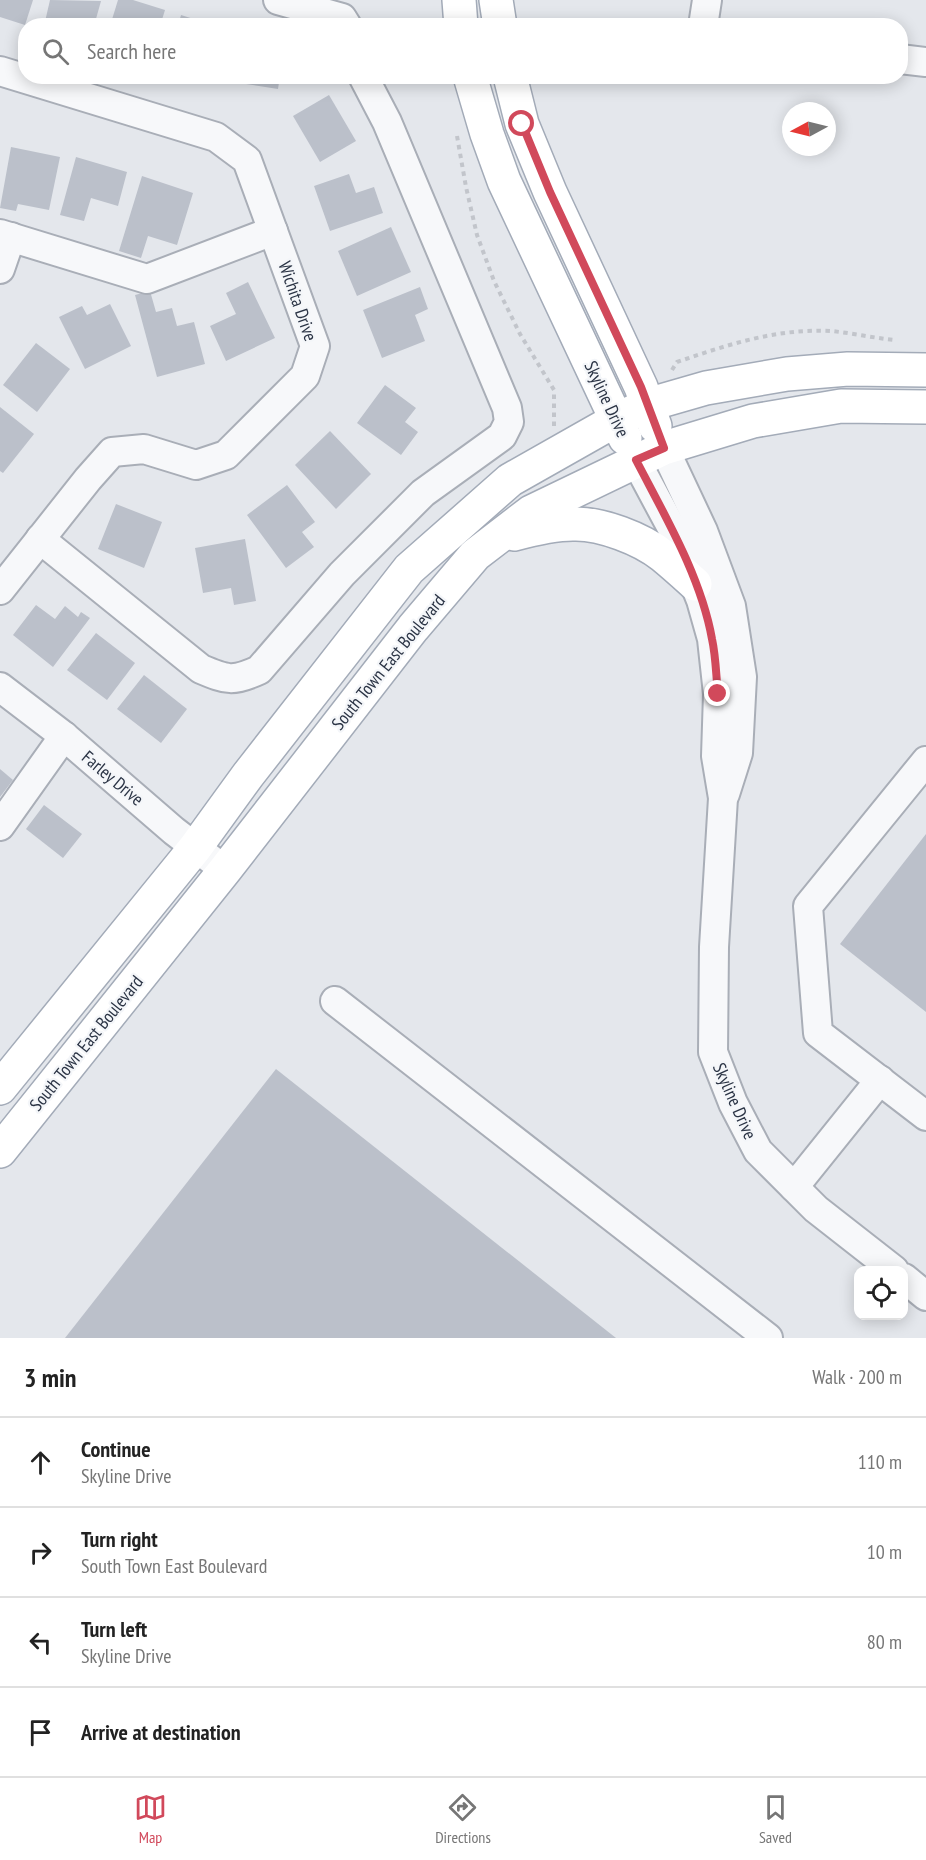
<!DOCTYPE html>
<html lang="en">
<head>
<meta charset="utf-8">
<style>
  body { margin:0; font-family:"PT Sans Narrow",sans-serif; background:#f2f2f2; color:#222 }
  .controls { position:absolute; right:18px; bottom:18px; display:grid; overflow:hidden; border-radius:12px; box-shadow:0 3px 15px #0003 }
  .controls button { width:54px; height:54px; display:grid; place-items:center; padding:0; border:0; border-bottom:2px solid #e0e0e0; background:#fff; color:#222; font:30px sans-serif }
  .compass { position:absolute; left:782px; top:102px; width:54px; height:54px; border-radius:50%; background:#fff; box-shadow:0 3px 15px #0003; rotate:263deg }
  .stop { position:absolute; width:18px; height:18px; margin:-14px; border:4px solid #d1495b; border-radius:50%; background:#fff }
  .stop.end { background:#d1495b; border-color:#fff; box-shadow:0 2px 6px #0008 }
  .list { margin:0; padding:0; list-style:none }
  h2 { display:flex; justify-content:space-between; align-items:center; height:78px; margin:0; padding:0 24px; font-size:26px }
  h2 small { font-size:20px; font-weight:400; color:#767676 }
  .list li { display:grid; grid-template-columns:39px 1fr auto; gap:18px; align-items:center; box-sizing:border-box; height:90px; padding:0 24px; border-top:2px solid #e0e0e0 }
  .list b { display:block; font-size:22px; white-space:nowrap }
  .list p { margin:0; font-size:20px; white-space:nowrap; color:#767676 }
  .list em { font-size:20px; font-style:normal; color:#767676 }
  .icon { flex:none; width:33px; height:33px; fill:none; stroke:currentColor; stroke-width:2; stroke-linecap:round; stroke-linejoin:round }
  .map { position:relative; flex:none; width:926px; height:1338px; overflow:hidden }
  .search { position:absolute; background:#fff; box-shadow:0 3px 15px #0003; left:18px; right:18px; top:18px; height:66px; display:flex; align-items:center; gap:15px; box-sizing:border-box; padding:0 21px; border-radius:24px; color:#767676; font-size:22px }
  .sheet { height:438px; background:#fff }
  nav { display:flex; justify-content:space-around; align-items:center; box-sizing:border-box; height:84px; border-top:2px solid #e0e0e0; background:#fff; font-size:16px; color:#767676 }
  nav a { display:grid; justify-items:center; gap:3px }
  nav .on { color:#d1495b }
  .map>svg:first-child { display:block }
</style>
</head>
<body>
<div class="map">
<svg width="926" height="1338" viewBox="0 0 926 1338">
  <rect width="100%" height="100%" fill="#e4e7ec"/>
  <g fill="#bbc0ca">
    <path d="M 0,0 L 33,0 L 25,25 L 0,17 Z"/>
    <path d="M 50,0 L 101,1 L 94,26 L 44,26 Z"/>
    <path d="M 118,0 L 133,0 L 165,10 L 160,26 L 110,26 Z"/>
    <path d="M 181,15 L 206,23 L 206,26 L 178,26 Z"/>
    <path d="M 234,76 L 280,76 L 278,89 L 233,82 Z"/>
    <path d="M 329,95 L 356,141 L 320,162 L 293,116 Z"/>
    <path d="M 11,147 L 60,157 L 49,210 L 18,204 L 16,211 L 0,208 Z"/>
    <path d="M 76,157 L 127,172 L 118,206 L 91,198 L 84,221 L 60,215 Z"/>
    <path d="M 349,174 L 356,193 L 374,187 L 383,213 L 330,231 L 314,186 Z"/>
    <path d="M 142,176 L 193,193 L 177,245 L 148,236 L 141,258 L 119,251 Z"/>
    <path d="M 391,227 L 411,272 L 357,296 L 338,251 Z"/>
    <path d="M 248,282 L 275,338 L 226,361 L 210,326 L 236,314 L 226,293 Z"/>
    <path d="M 420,287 L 428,309 L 415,315 L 425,341 L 382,358 L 363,310 Z"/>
    <path d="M 150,291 L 156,312 L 172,308 L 177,326 L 194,322 L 205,364 L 157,377 L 135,295 Z"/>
    <path d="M 110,304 L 131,346 L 85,369 L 59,317 L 82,306 L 87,315 Z"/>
    <path d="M 36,343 L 70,369 L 37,412 L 3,385 Z"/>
    <path d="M 385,385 L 416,408 L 405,422 L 418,432 L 401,455 L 357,423 Z"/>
    <path d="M 0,407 L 34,434 L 3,473 L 0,471 Z"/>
    <path d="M 330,431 L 371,474 L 336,509 L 295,465 Z"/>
    <path d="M 287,485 L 315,522 L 302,532 L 314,547 L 286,568 L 247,515 Z"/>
    <path d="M 116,504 L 162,522 L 144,568 L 98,549 Z"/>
    <path d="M 245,539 L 256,601 L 234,605 L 231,588 L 203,593 L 195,548 Z"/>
    <path d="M 36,605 L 55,619 L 65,606 L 78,617 L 81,612 L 90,618 L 53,667 L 13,635 Z"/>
    <path d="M 96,633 L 135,663 L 107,700 L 67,670 Z"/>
    <path d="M 144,675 L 187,709 L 161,743 L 117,709 Z"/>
    <path d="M 0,769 L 13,780 L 0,797 Z"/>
    <path d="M 44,805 L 82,834 L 63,858 L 26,829 Z"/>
    <path d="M 926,834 L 926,1012 L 840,944 Z"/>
    <path d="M 276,1069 L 616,1338 L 65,1338 Z"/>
  </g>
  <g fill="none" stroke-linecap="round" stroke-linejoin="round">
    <defs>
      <g id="minor">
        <path d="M 278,0 L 342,18 L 347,26"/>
        <path d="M 703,26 L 707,0"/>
        <path d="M 900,59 L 926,62"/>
        <path d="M 0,71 L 216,137 L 247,160 L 315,346 L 305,376 L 226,455 L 196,465 L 144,449 L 112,452 L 88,479 L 0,590"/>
        <path d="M 0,234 L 147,279 L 273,231"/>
        <path d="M 0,269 L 11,237"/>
        <path d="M 664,448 L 703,531 L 731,606 L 742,677 L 738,753 L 725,794"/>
        <path d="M 636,461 L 674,532 L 701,600 L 712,639 L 718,694 L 716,756 L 723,798 L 714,947 L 713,1052 L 733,1103 L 758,1151 L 816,1209 L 894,1270"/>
        <path d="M 40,539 L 201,669 C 227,680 233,682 259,670 L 342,574 L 423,493 L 502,436 L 509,422 L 507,408 L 387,122 L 363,76"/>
        <path d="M 0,687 L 64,736 L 174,831 L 225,870"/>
        <path d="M 926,761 L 808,906 L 818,1033 L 926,1116"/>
        <path d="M 0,826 L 64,736"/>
        <path d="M 335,1001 L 768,1338"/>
        <path d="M 794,1187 L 880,1080"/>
        <path d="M 904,1278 L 926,1296"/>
      </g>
      <g id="major">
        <path d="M 459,0 L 461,26"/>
        <path d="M 496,0 L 500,26"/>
        <path d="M 470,76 L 487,134 L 504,181 L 625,438"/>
        <path d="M 510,76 L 522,124 L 550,192 L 641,387 L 655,426"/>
        <path d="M 514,534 C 533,529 553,524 573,524 C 601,523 642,539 663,556 C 674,565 685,575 695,584"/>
        <path d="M 0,1088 L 195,848 L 248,775 L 409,569 L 510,480 L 616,420 L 647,405 L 706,388 L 787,374 L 848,369 L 926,370"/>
        <path d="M 0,1151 L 225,870 L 413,628 L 475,555 L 531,512 L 664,448 L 753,421 L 841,406 L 926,407"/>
      </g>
    </defs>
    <use href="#minor" stroke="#a9aeb7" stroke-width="32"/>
    <use href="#major" stroke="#a3abb8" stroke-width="36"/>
    <g stroke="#c2c5cb" stroke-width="4" stroke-dasharray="4.5 4.5" stroke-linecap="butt">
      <path d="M 457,136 L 466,187 L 477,235 L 494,281 L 520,334 L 554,390 L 554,426"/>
      <path d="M 672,370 L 677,362 C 727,345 777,328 831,331 C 852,333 874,338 895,340"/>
    </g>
    <use href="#minor" stroke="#f7f8fa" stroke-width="28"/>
    <use href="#major" stroke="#fff" stroke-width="33"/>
  </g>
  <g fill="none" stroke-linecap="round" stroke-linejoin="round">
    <path stroke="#d1495b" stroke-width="8" d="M 522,124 L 550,192 L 641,387 L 664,448 L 636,460 C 665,516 701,577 712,639 C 716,657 716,676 718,694"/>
  </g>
  <g text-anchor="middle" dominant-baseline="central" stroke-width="4.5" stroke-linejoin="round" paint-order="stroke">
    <g font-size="18" fill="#2b3445" stroke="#f4f6f9">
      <text transform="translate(298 301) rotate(71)">Wichita Drive</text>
      <text transform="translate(607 399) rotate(65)">Skyline Drive</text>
      <text transform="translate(388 662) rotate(-51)">South Town East Boulevard</text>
      <text transform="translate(113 778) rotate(40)">Farley Drive</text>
      <text transform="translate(86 1043) rotate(-51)">South Town East Boulevard</text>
      <text transform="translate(735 1101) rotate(66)">Skyline Drive</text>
    </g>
  </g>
</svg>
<div class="controls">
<button><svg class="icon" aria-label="locate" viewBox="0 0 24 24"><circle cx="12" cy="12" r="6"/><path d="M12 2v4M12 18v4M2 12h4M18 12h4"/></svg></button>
</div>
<svg class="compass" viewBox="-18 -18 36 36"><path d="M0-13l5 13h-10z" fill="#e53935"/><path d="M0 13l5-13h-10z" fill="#767676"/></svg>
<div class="stop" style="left:522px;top:124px"></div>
<div class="stop end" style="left:718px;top:694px"></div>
<div class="search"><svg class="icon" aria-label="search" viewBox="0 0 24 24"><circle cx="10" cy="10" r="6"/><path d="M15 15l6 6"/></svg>Search here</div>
</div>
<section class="sheet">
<h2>3 min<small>Walk · 200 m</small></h2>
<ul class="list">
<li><svg class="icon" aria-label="ahead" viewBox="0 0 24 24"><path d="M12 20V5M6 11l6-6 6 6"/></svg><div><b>Continue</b><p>Skyline Drive</p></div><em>110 m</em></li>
<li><svg class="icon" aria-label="right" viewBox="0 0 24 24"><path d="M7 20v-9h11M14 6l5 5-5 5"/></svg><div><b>Turn right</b><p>South Town East Boulevard</p></div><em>10 m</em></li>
<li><svg class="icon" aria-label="left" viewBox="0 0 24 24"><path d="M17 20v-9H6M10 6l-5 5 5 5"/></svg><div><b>Turn left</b><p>Skyline Drive</p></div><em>80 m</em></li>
<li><svg class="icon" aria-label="arrive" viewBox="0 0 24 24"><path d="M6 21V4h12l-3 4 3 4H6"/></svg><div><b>Arrive at destination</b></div></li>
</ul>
</section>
<nav>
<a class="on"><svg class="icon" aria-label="map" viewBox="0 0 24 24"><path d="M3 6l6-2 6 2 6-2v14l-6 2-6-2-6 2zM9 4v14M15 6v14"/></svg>Map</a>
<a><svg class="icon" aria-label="directions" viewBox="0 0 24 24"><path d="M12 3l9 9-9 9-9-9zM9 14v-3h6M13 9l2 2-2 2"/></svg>Directions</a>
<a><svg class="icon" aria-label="saved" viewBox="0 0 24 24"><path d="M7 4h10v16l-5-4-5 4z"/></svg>Saved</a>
</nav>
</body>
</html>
